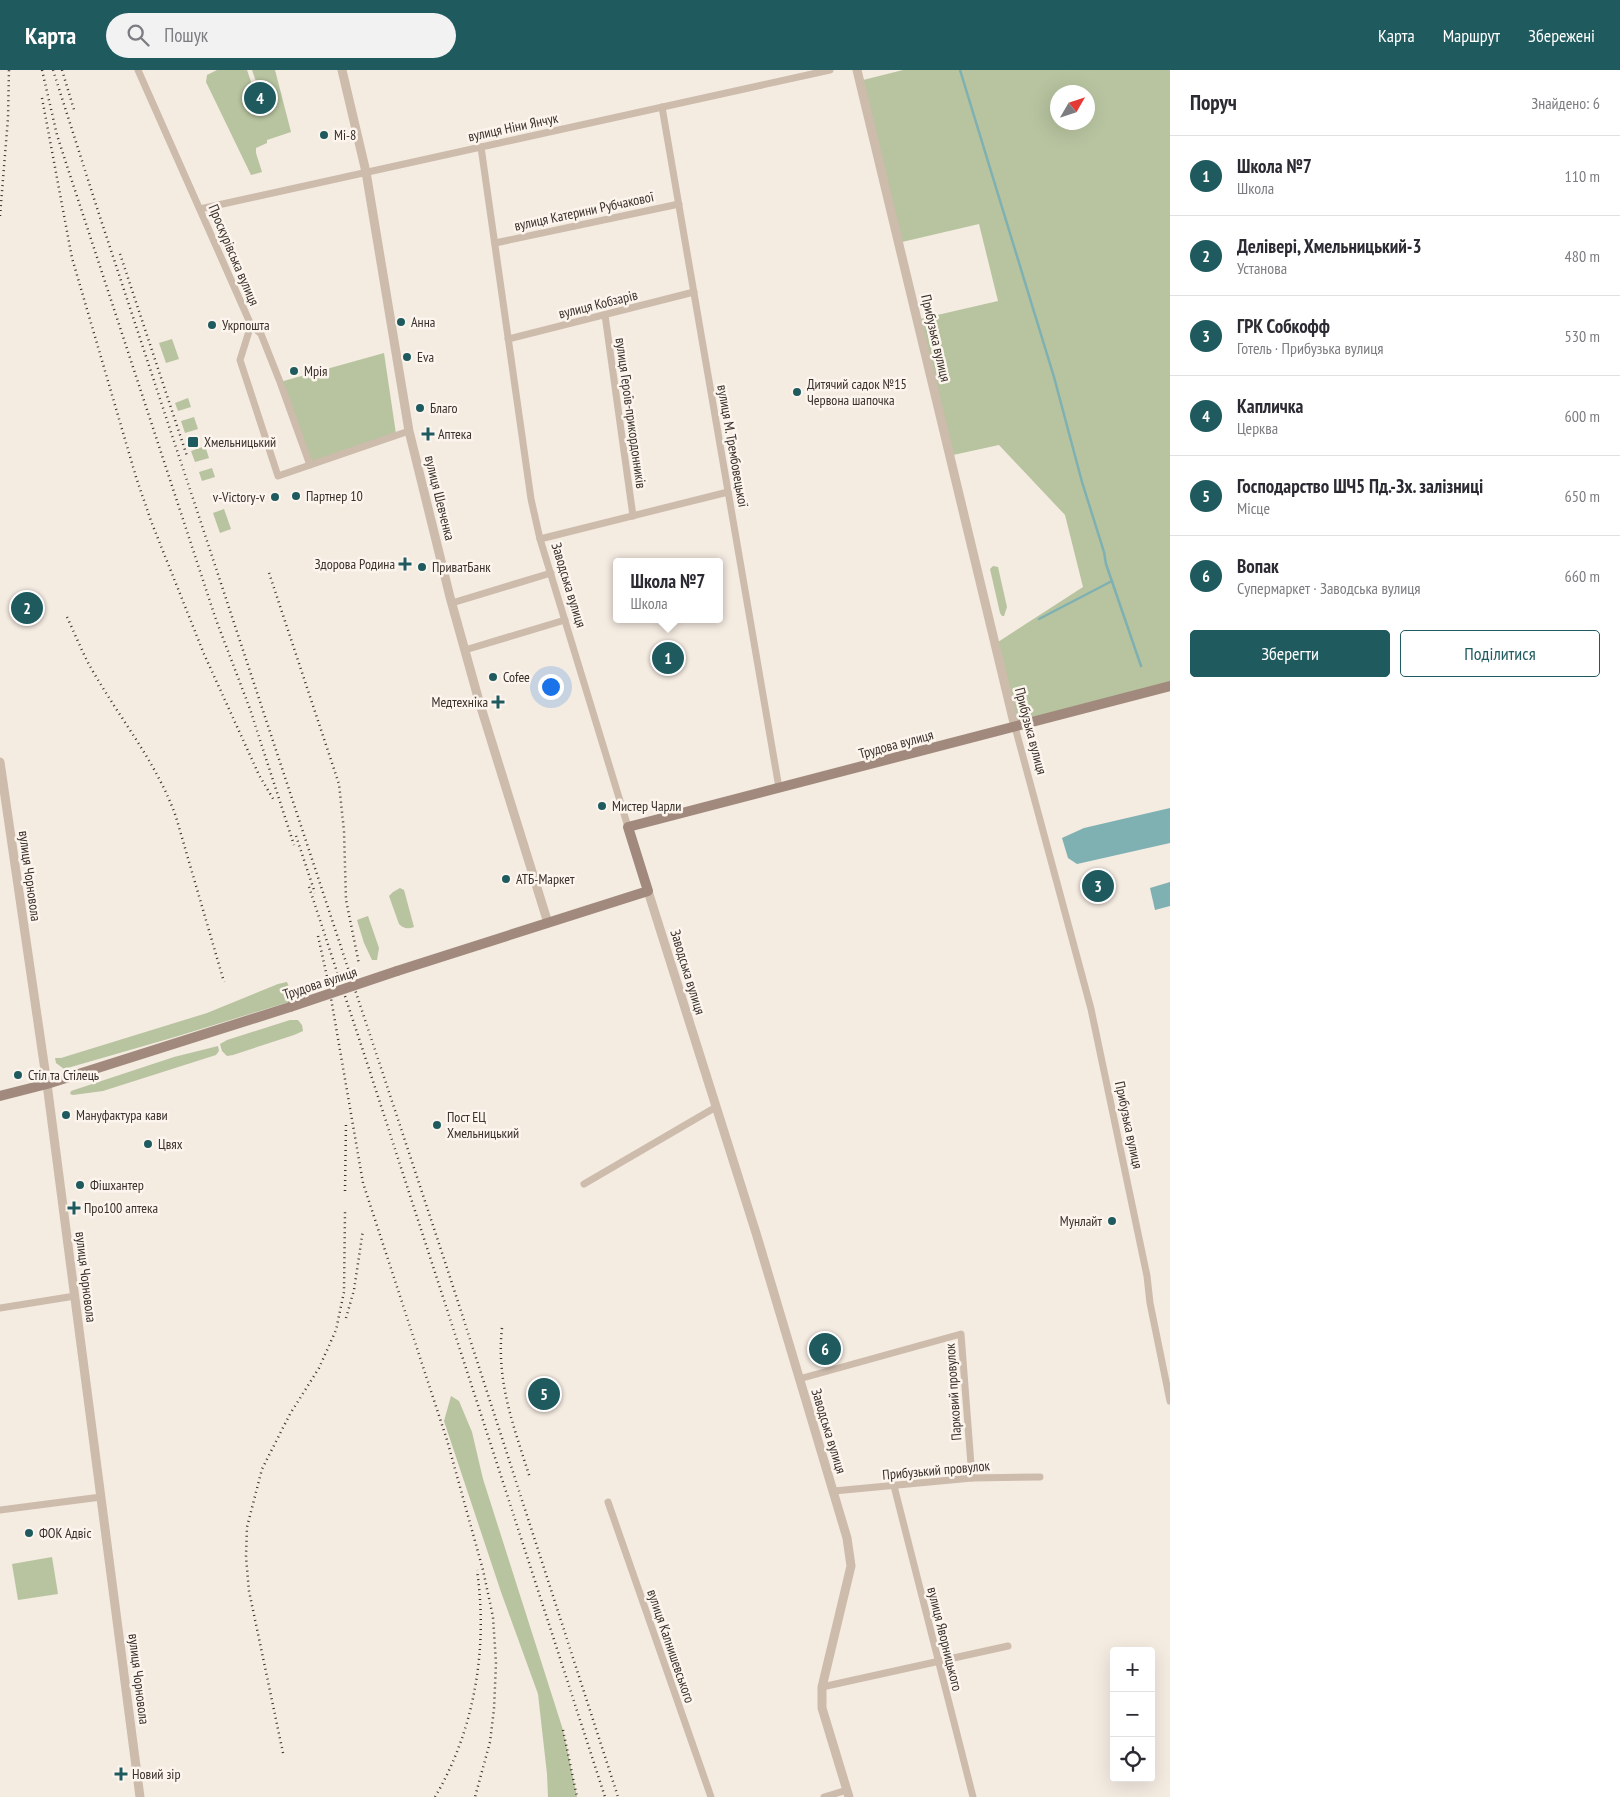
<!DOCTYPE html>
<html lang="uk">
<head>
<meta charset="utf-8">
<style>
  body { margin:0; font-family:"PT Sans Narrow",sans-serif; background:#f2f2f3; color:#2b2b33 }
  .controls { position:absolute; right:15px; bottom:15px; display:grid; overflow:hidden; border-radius:5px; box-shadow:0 5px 20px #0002 }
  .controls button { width:45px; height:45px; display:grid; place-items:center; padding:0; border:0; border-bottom:1px solid #e1e1e2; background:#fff; color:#2b2b33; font:25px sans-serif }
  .compass { position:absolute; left:1050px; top:15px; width:45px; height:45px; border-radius:50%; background:#fff; box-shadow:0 5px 20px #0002; rotate:51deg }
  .you { position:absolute; left:550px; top:616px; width:18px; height:18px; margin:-12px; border:4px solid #fff; border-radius:50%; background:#1a73e8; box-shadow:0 0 0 8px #1a73e833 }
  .badge { display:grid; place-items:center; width:32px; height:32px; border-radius:50%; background:#1f5a5e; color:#fff; font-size:16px; font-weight:700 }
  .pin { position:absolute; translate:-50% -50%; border:2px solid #fff; box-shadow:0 1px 5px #0006 }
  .popup { position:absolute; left:613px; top:488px; width:110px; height:65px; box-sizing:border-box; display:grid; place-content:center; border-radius:5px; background:#fff; filter:drop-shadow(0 1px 4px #0005); font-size:16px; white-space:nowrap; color:#7c7c81 }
  .popup b { font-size:19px; color:#2b2b33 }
  .popup::after { content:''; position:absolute; left:50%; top:100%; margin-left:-10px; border:10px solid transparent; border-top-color:#fff }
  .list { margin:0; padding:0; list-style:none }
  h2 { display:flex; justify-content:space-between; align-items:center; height:65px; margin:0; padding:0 20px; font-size:21px }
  h2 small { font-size:16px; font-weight:400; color:#7c7c81 }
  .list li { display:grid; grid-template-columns:32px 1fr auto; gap:15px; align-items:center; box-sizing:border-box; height:80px; padding:0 20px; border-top:1px solid #e1e1e2 }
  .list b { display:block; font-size:19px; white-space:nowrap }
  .list p { margin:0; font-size:16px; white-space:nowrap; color:#7c7c81 }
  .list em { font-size:16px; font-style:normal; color:#7c7c81 }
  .actions { display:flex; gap:10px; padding:15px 20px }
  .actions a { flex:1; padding:11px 0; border:1px solid #1f5a5e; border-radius:5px; text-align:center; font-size:18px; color:#1f5a5e }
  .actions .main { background:#1f5a5e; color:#fff }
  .icon { flex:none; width:28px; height:28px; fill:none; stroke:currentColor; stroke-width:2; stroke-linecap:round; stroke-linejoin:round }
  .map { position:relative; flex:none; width:1170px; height:1727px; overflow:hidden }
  header { display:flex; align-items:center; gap:30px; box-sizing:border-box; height:70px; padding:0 25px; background:#1f5a5e; color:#fff }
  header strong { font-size:24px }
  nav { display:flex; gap:28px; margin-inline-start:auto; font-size:18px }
  .search { width:350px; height:45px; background:#f2f2f3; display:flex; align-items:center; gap:12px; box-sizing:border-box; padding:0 18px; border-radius:28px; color:#7c7c81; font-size:19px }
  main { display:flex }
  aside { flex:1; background:#fff }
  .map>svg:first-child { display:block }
</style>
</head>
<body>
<header>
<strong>Карта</strong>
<div class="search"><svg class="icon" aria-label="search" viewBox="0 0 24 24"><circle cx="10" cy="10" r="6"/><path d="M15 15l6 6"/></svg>Пошук</div>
<nav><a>Карта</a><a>Маршрут</a><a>Збережені</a></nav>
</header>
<main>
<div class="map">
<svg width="1170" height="1727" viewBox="0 0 1170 1727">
  <rect width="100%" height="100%" fill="#f4ebe1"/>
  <g fill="#b8c4a0" fill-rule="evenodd">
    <path d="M 217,0 L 247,0 L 256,26 L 254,32 L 256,39 L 260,40 L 265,37 L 252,0 L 275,0 L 291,62 L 267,70 L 267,73 L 256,78 L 256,83 L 262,102 L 251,105 L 206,12 L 207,5 Z"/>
    <path d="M 903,0 L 1170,0 L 1170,613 L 1017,653 L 998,572 L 1083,517 L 1065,445 L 999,375 L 953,385 L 920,249 L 998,231 L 979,154 L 902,172 L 863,10 ZM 1058,22 L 1088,22 L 1088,52 L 1058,52 Z"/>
    <path d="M 172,269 L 179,289 L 166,293 L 159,273 Z"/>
    <path d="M 384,283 L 396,364 L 310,395 L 280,312 Z"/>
    <path d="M 188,328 L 191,337 L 178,341 L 175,333 Z"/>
    <path d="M 194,347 L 198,359 L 185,363 L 181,351 Z"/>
    <path d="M 205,376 L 209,388 L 195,392 L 191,381 Z"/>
    <path d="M 212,398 L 215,407 L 202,411 L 199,402 Z"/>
    <path d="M 224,439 L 231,459 L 220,463 L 213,443 Z"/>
    <path d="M 993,496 L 998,497 L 1007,537 L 1004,546 L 1002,546 L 1000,543 L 990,499 Z"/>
    <path d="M 400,818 L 404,820 L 414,857 C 408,859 404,859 399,854 L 389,826 L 393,822 Z"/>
    <path d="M 368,846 L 379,878 L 377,890 L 372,890 L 364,873 L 357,850 Z"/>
    <path d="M 287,912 L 294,929 L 292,931 L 175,967 L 64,999 L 56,993 L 55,988 L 61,988 L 207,943 L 278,914 Z"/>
    <path d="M 290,950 L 298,950 L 302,955 L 303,961 L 294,965 L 233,985 L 227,986 L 222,981 L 220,974 L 227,970 Z"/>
    <path d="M 218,976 L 219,981 L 216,985 L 103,1021 L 73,1025 L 70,1024 L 71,1021 L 174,987 Z"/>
    <path d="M 451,1326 L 459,1331 L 472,1362 L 483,1409 L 563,1660 L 577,1727 L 548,1727 L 547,1704 L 538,1624 L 501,1522 L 444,1351 Z"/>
    <path d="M 52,1487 L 58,1524 L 18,1530 L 12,1494 Z"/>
  </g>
  <g fill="#7fb0b2">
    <path d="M 1170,738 L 1170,773 L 1077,794 L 1068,788 L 1062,768 L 1084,758 Z"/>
    <path d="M 1170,812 L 1170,836 L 1155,840 L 1150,818 Z"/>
  </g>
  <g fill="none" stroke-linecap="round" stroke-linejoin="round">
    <g stroke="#7fb0b2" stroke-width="2.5">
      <path d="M 960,0 L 1054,307 L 1082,412 L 1104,482 L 1106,494 L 1141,596"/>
      <path d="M 1039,549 L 1112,511"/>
    </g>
    <g stroke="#cdbbac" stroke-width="7">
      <path d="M 138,0 L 251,255 L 261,264 L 280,312 L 310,395"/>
      <path d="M 662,37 L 779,718"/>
      <path d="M 481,77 L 531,429 L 540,469 L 628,757"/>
      <path d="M 200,139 L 830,0"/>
      <path d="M 495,173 L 679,134"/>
      <path d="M 605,245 L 633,446"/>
      <path d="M 251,255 L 240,290 L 278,406 L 409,361"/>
      <path d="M 508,269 L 694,222"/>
      <path d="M 540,469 L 728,422"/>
      <path d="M 452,533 L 551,503"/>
      <path d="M 465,580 L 565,550"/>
      <path d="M 1015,657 L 1091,939 L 1147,1206 L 1150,1233 L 1170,1331"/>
      <path d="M 584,1114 L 716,1037"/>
      <path d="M 0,1238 L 75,1226"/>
      <path d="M 799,1309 L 961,1264 L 972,1408"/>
      <path d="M 894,1416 L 973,1727"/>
      <path d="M 834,1421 L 972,1408 L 1040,1407"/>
      <path d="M 608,1432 L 711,1727"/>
      <path d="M 0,1440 L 101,1427"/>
      <path d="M 822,1617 L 1008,1576"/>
      <path d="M 824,1727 L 847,1720"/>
    </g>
    <g stroke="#cdbbac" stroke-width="9">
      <path d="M 342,0 L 366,102 L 409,361 L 450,527 L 479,631 L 548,853"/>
      <path d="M 857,0 L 1015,657"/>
      <path d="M 0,692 L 47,1014 L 140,1727"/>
      <path d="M 648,821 L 756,1163 L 847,1468 L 851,1496 L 822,1617 L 822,1638 L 849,1727"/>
    </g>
    <g stroke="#a18a7d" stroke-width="10">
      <path d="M 397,901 L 648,821 L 628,757 L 1170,616"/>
      <path d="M 0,1026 L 47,1014 L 290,937"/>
    </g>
    <g stroke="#3b302b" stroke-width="2.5" stroke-dasharray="1 4" stroke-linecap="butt">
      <path d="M 42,0 L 57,65 L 68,99 L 215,547 L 250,639 L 294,775"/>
      <path d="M 53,0 L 98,141 L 447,1198 L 618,1727"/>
      <path d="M 62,0 L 75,43"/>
      <path d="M 42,28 L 72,188 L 136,407 L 151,451 L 204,584 L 259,705 L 275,732"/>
      <path d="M 0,146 L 8,48 L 9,0"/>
      <path d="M 120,184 L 187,386"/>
      <path d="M 269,503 L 339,714 L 344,761 L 346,830 L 359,894"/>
      <path d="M 67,547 C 75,564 82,582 91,598 C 120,649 157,693 176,747 L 224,912"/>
      <path d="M 296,766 L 315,823"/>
      <path d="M 309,817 L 371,1005 L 605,1727"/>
      <path d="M 318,866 L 328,911 L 363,1113 L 447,1370 L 483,1500 L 493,1547 L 496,1593 L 494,1639 L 490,1672 L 475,1727"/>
      <path d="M 345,1121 L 346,1052"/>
      <path d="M 346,1248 L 354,1220 L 363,1160"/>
      <path d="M 502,1258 C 496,1312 514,1357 530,1408"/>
      <path d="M 563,1660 L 577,1727"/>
      <path d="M 283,1683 L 249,1521 L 246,1487 L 247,1457 L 262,1399 L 290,1344 L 319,1298 L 336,1260 L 344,1222 L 345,1142"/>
      <path d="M 435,1727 C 475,1659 488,1578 477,1500"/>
    </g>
    <path stroke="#a18a7d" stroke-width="10" d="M 290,937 L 397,901"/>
  </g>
  <g fill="#1f5a5e" stroke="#fbf5ee" stroke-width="2">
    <circle cx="324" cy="65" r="5"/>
    <circle cx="401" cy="252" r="5"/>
    <circle cx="212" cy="255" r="5"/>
    <circle cx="407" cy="287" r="5"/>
    <circle cx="294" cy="301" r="5"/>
    <circle cx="797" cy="322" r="5"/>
    <circle cx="420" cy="338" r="5"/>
    <path d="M425.5 356.5h5v5h5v5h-5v5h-5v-5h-5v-5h5z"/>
    <rect x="187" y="366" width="12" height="12" rx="2.5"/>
    <circle cx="296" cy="426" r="5"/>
    <circle cx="275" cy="427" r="5"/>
    <path d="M402.5 486.5h5v5h5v5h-5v5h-5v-5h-5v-5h5z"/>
    <circle cx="422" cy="497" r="5"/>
    <circle cx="493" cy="607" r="5"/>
    <path d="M495.5 624.5h5v5h5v5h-5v5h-5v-5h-5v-5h5z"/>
    <circle cx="602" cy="736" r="5"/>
    <circle cx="506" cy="809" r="5"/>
    <circle cx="18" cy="1005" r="5"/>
    <circle cx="66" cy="1045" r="5"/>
    <circle cx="437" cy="1055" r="5"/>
    <circle cx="148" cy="1074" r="5"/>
    <circle cx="80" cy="1115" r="5"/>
    <path d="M71.5 1130.5h5v5h5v5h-5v5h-5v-5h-5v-5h5z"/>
    <circle cx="1112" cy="1151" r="5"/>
    <circle cx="29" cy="1463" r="5"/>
    <path d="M118.5 1696.5h5v5h5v5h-5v5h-5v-5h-5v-5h5z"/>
  </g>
  <g text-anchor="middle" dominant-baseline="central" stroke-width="5" stroke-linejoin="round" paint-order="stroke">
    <g font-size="14" fill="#3b302b" stroke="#fbf5ee">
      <text transform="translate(513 57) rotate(-12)">вулиця Ніни Янчук</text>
      <text transform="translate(584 141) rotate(-12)">вулиця Катерини Рубчакової</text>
      <text transform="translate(234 185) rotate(67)">Проскурівська вулиця</text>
      <text transform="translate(598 234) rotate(-14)">вулиця Кобзарів</text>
      <text transform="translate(936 268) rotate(77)">Прибузька вулиця</text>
      <text transform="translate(631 343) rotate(82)">вулиця Героїв-прикордонників</text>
      <text transform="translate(733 376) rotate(80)">вулиця М. Трембовецької</text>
      <text transform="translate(440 428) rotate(76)">вулиця Шевченка</text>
      <text transform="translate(569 515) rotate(73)">Заводська вулиця</text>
      <text transform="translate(1031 661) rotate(75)">Прибузька вулиця</text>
      <text transform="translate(896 674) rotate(-15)">Трудова вулиця</text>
      <text transform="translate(30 806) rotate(82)">вулиця Чорновола</text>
      <text transform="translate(688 902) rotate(73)">Заводська вулиця</text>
      <text transform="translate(320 913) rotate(-18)">Трудова вулиця</text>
      <text transform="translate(1129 1055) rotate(78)">Прибузька вулиця</text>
      <text transform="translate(86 1207) rotate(83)">вулиця Чорновола</text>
      <text transform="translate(953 1322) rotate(-94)">Парковий провулок</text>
      <text transform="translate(829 1361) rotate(73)">Заводська вулиця</text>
      <text transform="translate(936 1400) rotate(-5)">Прибузький провулок</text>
      <text transform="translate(945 1569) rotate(76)">вулиця Яворницького</text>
      <text transform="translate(671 1576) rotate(71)">вулиця Калнишевського</text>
      <text transform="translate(139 1609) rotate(83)">вулиця Чорновола</text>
    </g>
    <g font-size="14" fill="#3b302b" stroke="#fbf5ee" text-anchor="start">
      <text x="334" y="65">Mi-8</text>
      <text x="411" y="252">Анна</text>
      <text x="222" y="255">Укрпошта</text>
      <text x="417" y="287">Eva</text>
      <text x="304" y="301">Мрія</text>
      <text x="807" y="314">Дитячий садок №15<tspan x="807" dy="16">Червона шапочка</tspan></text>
      <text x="430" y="338">Благо</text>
      <text x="438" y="364">Аптека</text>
      <text x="204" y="372">Хмельницький</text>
      <text x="306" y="426">Партнер 10</text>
      <text x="265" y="427" text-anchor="end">v-Victory-v</text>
      <text x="395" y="494" text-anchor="end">Здорова Родина</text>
      <text x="432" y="497">ПриватБанк</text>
      <text x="503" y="607">Cofee</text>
      <text x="488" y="632" text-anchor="end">Медтехніка</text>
      <text x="612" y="736">Мистер Чарли</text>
      <text x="516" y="809">АТБ-Маркет</text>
      <text x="28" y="1005">Стіл та Стілець</text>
      <text x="76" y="1045">Мануфактура кави</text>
      <text x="447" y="1047">Пост ЕЦ<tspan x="447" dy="16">Хмельницький</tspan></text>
      <text x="158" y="1074">Цвях</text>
      <text x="90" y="1115">Фішхантер</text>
      <text x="84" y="1138">Про100 аптека</text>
      <text x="1102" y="1151" text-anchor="end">Мунлайт</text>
      <text x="39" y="1463">ФОК Адвіс</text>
      <text x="132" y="1704">Новий зір</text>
    </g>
  </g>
</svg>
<div class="controls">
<button>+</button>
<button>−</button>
<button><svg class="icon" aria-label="locate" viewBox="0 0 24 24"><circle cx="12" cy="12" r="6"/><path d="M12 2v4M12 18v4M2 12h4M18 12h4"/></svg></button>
</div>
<svg class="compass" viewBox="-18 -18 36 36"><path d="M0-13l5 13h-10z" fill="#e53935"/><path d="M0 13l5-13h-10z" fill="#7c7c81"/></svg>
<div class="you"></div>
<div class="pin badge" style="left:668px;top:588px">1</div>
<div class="popup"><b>Школа №7</b>Школа</div>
<div class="pin badge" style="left:27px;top:538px">2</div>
<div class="pin badge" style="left:1098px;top:816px">3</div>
<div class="pin badge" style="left:260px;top:28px">4</div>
<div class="pin badge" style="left:544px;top:1324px">5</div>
<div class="pin badge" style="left:825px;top:1279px">6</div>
</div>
<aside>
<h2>Поруч<small>Знайдено: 6</small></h2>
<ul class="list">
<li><span class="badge">1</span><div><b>Школа №7</b><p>Школа</p></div><em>110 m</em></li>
<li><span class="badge">2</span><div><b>Делівері, Хмельницький-3</b><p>Установа</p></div><em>480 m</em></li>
<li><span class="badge">3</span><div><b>ГРК Собкофф</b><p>Готель · Прибузька вулиця</p></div><em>530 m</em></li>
<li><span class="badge">4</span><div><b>Капличка</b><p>Церква</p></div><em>600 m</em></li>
<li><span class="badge">5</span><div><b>Господарство ШЧ5 Пд.-Зх. залізниці</b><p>Місце</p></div><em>650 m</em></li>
<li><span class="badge">6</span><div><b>Вопак</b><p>Супермаркет · Заводська вулиця</p></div><em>660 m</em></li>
</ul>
<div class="actions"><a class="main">Зберегти</a><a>Поділитися</a></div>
</aside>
</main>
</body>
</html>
